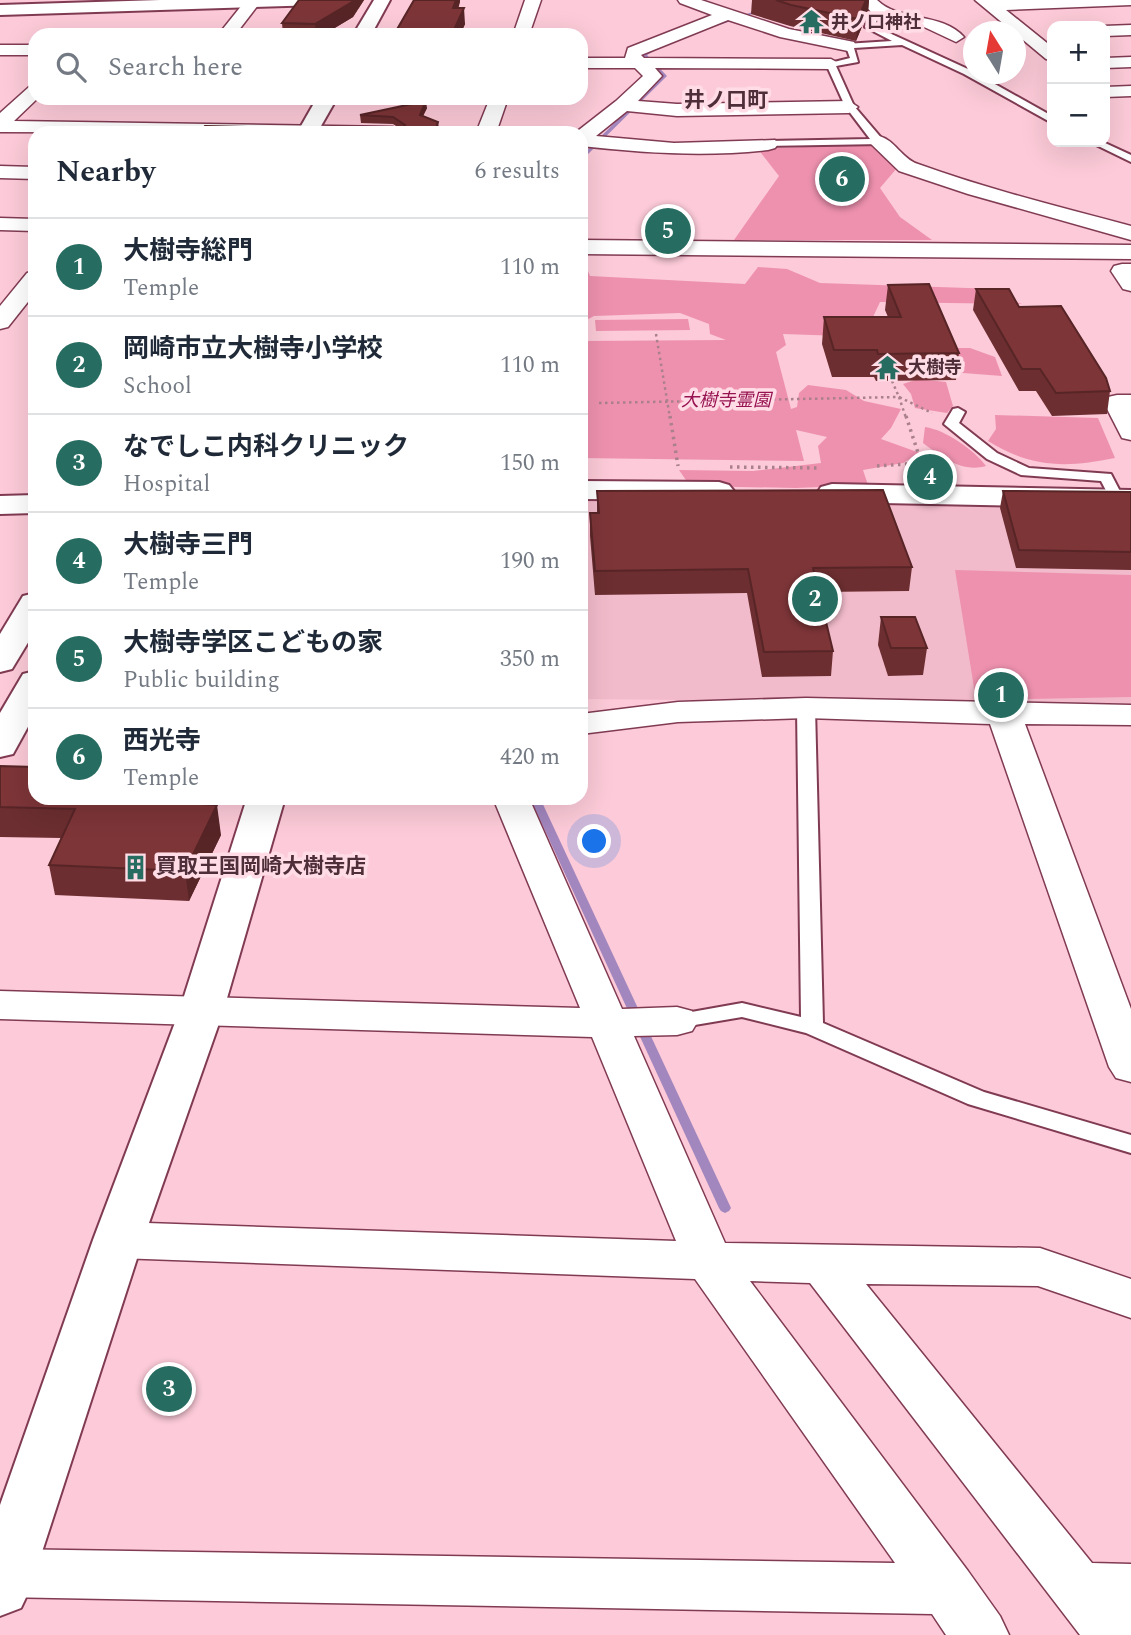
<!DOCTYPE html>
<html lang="en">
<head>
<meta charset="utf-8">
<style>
  body { margin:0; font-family:Spectral,"Noto Sans JP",serif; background:#f2f2f3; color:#1f2937 }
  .controls { position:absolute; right:21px; top:21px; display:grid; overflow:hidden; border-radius:14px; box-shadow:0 7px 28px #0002 }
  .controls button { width:63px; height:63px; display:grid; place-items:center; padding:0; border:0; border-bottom:2px solid #e0e1e3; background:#fff; color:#1f2937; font:35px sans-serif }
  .compass { position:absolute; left:963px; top:21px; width:63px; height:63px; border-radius:50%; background:#fff; box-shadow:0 7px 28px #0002; rotate:349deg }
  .you { position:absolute; left:595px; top:842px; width:24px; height:24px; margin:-18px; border:5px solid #fff; border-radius:50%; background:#1a73e8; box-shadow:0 0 0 10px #1a73e833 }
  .badge { display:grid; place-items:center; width:46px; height:46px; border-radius:50%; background:#276c60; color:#fff; font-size:23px; font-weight:700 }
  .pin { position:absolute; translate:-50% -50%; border:4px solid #fff; box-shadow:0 2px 7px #0006 }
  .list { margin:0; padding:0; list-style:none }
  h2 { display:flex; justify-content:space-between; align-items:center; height:91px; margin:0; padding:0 28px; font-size:30px }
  h2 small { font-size:23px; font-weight:400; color:#747a83 }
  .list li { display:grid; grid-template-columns:46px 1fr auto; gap:21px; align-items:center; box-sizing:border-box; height:98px; padding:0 28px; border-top:2px solid #e0e1e3 }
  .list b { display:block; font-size:26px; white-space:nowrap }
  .list p { margin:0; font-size:23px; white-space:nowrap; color:#747a83 }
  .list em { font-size:23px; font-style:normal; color:#747a83 }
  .icon { flex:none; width:38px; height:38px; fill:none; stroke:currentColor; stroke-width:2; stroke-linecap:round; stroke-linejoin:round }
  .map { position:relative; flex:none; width:1131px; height:1635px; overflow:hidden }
  .search { position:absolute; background:#fff; box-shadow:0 7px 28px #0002; left:28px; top:28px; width:560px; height:77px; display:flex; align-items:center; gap:18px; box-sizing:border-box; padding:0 24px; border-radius:21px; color:#747a83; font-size:26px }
  .panel { position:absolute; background:#fff; box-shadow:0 7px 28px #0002; left:28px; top:126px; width:560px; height:679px; border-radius:21px }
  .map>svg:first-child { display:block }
</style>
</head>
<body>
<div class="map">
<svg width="1131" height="1635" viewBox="0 0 1131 1635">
  <rect width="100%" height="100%" fill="#fccad8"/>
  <path fill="#f2bbcb" d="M 581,496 L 1131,503 L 1131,704 L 581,699 Z"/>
  <g fill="#ee91af">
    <path d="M 873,144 L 897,168 L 880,188 L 900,217 L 932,240 L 734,240 L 779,176 L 758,149 Z"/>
    <path d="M 581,254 L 590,276 L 745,284 L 758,267 L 787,269 L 820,283 L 997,289 L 1011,301 L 1022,304 L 880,302 L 867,330 L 842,336 L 783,334 L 786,345 L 776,352 L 791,409 L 797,407 L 799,393 L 808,385 L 846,390 L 864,401 L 901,409 L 891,428 L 881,439 L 920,453 L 903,463 L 863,470 L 868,485 L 796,488 L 690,486 L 679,470 L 753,471 L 821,463 L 818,446 L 827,437 L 796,430 L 804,461 L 581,458 L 584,341 L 726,340 L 710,334 L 709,324 L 680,313 L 594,316 L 581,323 Z"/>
    <path d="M 688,319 L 690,330 L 596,331 L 595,320 Z"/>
    <path d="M 949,348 L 970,348 L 995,357 L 1002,376 L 963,373 L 949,358 Z"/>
    <path d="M 918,379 L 946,382 L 953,406 L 947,413 L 915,408 L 911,394 L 903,384 Z"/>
    <path d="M 995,415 L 1098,418 L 1115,458 C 1066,468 1031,468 988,441 L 996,429 Z"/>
    <path d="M 925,427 C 946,430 974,450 986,466 C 962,473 942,457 923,443 Z"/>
    <path d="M 955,570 L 1131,575 L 1131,697 L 976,700 Z"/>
  </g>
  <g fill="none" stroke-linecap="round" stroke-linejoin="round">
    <g fill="#a286be" fill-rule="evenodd">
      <path d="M 762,9 L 765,10 L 716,26 L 712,25 Z"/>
      <path d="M 656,46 L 660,47 L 647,55 L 667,76 L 581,161 L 581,156 L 662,76 L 642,55 Z"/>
      <path d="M 530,798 L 540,798 L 731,1208 L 729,1211 L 725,1213 L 721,1211 L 719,1208 Z"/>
    </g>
    <defs>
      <g id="service">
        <path d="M 875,8 L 882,10 L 874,26 L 970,70 L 1052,116 L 1052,123 L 964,74 L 902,45 L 854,48 L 858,62 L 836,66 L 854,106 L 883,140 L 883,144 L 764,146 L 764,142 L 768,141 L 870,139 L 845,106 L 826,64 L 850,58 L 845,44 L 892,41 L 865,27 L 869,15 Z"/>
        <path d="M 1090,142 L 1103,142 L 1131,155 L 1131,162 Z"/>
        <path d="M 958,408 L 965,412 L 959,423 L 997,453 L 1029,468 L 1111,474 L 1124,499 L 1117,503 L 1112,502 L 1101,481 L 1021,475 L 987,459 L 944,424 L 953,409 Z"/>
        <path d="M 806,703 L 815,708 L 823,1023 L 984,1092 L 1131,1135 L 1131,1153 L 968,1104 L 806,1033 L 742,1017 L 677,1028 L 669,1026 L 666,1021 L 669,1016 L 742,1003 L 801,1017 L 797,708 Z"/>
      </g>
      <g id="minor">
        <path d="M 246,0 L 262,0 L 235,35 L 218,35 Z"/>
        <path d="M 525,0 L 541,0 L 529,35 L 513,35 Z"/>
        <path d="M 678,0 L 701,0 L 789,29 L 854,42 L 856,46 L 848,51 L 780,37 L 728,20 L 641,55 L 644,58 L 831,59 L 840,64 L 831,69 L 655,68 L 662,76 L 638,101 L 677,104 L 849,101 L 858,107 L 849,113 L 677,116 L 627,111 L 596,136 L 674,143 L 775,140 L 778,144 L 775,148 L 768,150 C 705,157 644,153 581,146 L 581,133 L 575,133 L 616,101 L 643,76 L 635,68 L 581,68 L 581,58 L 625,58 L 628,48 L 712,15 L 680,3 Z"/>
        <path d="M 860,0 L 877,0 C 899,22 942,12 964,37 L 956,42 L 922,26 L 872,13 Z"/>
        <path d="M 975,0 L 1131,0 L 1131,5 L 1006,10 L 1052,47 L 1052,60 L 1046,59 Z"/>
        <path d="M 1131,25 L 1131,35 L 1105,36 L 1104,26 Z"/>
        <rect x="0" y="45" width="35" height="10"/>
        <path d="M 1131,57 L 1131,67 L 1105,68 L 1105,58 Z"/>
        <path d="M 35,86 L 35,98 L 38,98 L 14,121 L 393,127 L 403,133 L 0,132 L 0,113 L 29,87 Z"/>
        <path d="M 1131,86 L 1131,96 L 1105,97 L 1105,87 Z"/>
        <path d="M 490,98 L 508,98 L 496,133 L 476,133 Z"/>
        <path d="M 879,136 C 895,140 902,159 918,164 C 987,189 1060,207 1131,226 L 1131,240 L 968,194 L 899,171 L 869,142 Z"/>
        <path d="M 0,166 L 35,167 L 35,179 L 0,178 Z"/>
        <path d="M 0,218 L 35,219 L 35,231 L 0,230 Z"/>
        <path d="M 581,240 L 1131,245 L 1131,259 L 581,254 Z"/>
        <path d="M 1122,264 L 1131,264 L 1131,291 L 1123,289 L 1111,271 L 1114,266 Z"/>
        <path d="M 35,271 L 35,293 L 8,327 L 0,329 L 0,306 L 27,273 Z"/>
        <path d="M 1117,395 L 1131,395 L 1131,440 L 1122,438 L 1104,403 L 1108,397 Z"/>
        <path d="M 806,698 L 1131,705 L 1131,725 L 1025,724 L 1131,1009 L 1131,1082 L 1116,1078 L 1109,1067 L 990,724 L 806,718 L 678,722 L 581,734 L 581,714 L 678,702 Z"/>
        <path d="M 493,798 L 529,798 L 622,1009 L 677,1007 L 692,1011 L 698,1021 L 692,1031 L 677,1035 L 634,1036 L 725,1243 L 1040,1248 L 1131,1279 L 1131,1318 L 1038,1286 L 866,1284 L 1092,1563 L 1131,1564 L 1131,1635 L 1080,1635 L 810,1283 L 750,1281 L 968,1571 L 1000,1616 L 1009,1635 L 946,1635 L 932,1614 L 0,1597 L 0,1551 L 5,1549 L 895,1563 L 695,1279 L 118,1258 L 101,1253 L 94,1240 L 101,1227 L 118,1222 L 676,1241 L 592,1037 L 0,1019 L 0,991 L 580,1008 Z"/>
      </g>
      <g id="tertiary">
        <path d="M 160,0 L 327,0 L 319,5 L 0,15 L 0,5 Z"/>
        <path d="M 581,481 L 719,482 L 729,485 L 734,491 L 729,497 L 719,500 L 581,499 Z"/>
        <path d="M 832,484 L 1131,490 L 1131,508 L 832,502 L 821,499 L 817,493 L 821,487 Z"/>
        <path d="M 35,495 L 35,513 L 0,514 L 0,496 Z"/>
        <path d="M 247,798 L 285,798 L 223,1012 L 143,1240 L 30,1589 L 21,1608 L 0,1616 L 0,1505 L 93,1240 L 179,1012 Z"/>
      </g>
      <g id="trunk">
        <path d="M 374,0 L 390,0 L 371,35 L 353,35 Z"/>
        <path d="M 317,98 L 337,98 L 317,133 L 297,133 Z"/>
        <path d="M 35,593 L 35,631 L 12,669 L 0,672 L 0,634 L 23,596 Z"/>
        <path d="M 35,671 L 35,714 L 13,754 L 0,757 L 0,713 L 23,674 Z"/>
      </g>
    </defs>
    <use href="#service" stroke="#803b53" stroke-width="4"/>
    <use href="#minor" stroke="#803b53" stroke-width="3"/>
    <use href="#tertiary" stroke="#803b53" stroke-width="4"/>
    <use href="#trunk" stroke="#803b53" stroke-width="4"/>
    <g stroke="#aa808c" stroke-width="2.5" stroke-dasharray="2.5 3.5" stroke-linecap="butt">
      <path d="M 656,334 L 670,418"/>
      <path d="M 892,381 L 899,397 L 932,413"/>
      <path d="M 599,403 L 899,397 L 906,418"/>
    </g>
    <g stroke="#aa808c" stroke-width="3.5" stroke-dasharray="2.5 4.5" stroke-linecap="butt">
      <path d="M 670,416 L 678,466"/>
      <path d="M 906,416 L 922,465"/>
      <path d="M 877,466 L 921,463"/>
      <path d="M 730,467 L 820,468"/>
    </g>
    <use href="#service" fill="#fff" fill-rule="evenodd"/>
    <use href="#minor" fill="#fff" fill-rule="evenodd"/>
    <use href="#tertiary" fill="#fff" fill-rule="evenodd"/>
    <use href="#trunk" fill="#fff" fill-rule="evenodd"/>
  </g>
  <g fill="#6c2e30">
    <path d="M 299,0 L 364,0 L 353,17 L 323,35 L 283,35 L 282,23 Z"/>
    <path d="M 414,0 L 460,0 L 458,8 L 465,24 L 460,35 L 396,35 L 396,31 Z"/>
    <path d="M 752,0 L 869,0 L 868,12 L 856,41 L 790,26 L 751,14 Z"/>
    <path d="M 427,108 L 423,116 L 439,129 L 437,133 L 351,133 L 399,128 L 393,124 L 361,123 L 360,115 Z"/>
    <path d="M 888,285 L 959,353 L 956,380 L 876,381 L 874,377 L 832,377 L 822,344 L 824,317 L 888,317 L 885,310 Z"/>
    <path d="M 976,289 L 1019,307 L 1110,391 L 1107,414 L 1052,416 L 1036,391 L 1019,391 L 973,310 Z"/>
    <path d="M 597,491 L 912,567 L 909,591 L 819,592 L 833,651 L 831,676 L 762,677 L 747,593 L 595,595 L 590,536 L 590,513 L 597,513 Z"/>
    <path d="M 1003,491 L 1131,492 L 1131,570 L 1016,568 L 1000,508 Z"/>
    <path d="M 881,617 L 927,648 L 923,675 L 888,676 L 878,645 Z"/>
    <path d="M 0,766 L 35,798 L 126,798 L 126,800 L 221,835 L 189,901 L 55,895 L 49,865 L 61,838 L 0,837 Z"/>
  </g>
  <g fill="#582527">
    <path d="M 353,0 L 364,0 L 353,17 L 323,35 L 316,35 L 315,24 Z"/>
    <path d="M 456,0 L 460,0 L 460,2 L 454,24 L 453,8 Z"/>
    <path d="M 866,0 L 869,0 L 868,12 L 856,41 L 858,19 Z"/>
    <path d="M 464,8 L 465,24 L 460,35 L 453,35 L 453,32 Z"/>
    <path d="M 426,101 L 427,108 L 420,122 L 420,115 Z"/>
    <path d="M 438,122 L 439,129 L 437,133 L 434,133 Z"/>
    <path d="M 108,798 L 126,798 L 126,799 L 112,828 Z"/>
    <path d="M 217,805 L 221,835 L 189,901 L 185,871 Z"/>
  </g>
  <g fill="#7d3538" stroke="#582527" stroke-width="2">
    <path d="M 299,0 L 353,0 L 352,2 L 315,24 L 282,23 Z"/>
    <path d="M 414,0 L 456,0 L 453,8 L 464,8 L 453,32 L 396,31 Z"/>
    <path d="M 776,0 L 866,0 L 858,19 L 791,5 Z"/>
    <path d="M 426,101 L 420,115 L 438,122 L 434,133 L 351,133 L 354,128 L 403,128 L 405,125 L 393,117 L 360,115 Z"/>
    <path d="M 205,126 L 246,127 L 242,133 L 200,133 Z"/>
    <path d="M 929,284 L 959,353 L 878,354 L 877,350 L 834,350 L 824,317 L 901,317 L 888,285 Z"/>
    <path d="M 976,289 L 1009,289 L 1019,307 L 1061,306 L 1106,378 L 1110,391 L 1056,393 L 1040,369 L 1022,369 Z"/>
    <path d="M 883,490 L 912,567 L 813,568 L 833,651 L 764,652 L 748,569 L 595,571 L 590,513 L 599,513 L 597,491 Z"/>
    <path d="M 1003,491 L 1131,492 L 1131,552 L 1019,550 Z"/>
    <path d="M 881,617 L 915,617 L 927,648 L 891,648 Z"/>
    <path d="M 0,766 L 35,767 L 35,798 L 108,798 L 217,805 L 185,871 L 49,865 L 75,809 L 0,807 Z"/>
  </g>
  <defs>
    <symbol id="temple-bare" viewBox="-9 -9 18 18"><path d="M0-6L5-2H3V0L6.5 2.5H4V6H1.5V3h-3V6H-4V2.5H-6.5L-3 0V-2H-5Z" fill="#276c60" stroke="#ffdce6" stroke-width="2.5" paint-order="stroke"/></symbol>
    <symbol id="building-bare" viewBox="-9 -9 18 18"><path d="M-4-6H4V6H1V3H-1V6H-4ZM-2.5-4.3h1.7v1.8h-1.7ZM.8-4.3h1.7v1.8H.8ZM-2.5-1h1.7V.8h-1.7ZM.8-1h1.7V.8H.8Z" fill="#276c60" stroke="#ffdce6" stroke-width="2.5" paint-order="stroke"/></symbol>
  </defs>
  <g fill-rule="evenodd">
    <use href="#temple-bare" x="794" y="4" width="35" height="35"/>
    <use href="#temple-bare" x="870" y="350" width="35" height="35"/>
    <use href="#building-bare" x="118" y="850" width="35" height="35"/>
  </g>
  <g text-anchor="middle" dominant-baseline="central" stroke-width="7" stroke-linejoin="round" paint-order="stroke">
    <g font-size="18" font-weight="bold" fill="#4e2e38" stroke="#ffdce6" text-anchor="start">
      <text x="831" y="22">井ノ口神社</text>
      <text x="908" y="367">大樹寺</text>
    </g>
    <g font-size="18" font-style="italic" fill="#961250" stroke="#ffdce6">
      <text x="726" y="400">大樹寺霊園</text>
    </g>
    <g font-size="21" font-weight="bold" fill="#4e2e38" stroke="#ffdce6">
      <text x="726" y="101">井ノ口町</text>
    </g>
    <g font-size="21" font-weight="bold" fill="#4e2e38" stroke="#ffdce6" text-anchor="start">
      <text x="156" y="867">買取王国岡崎大樹寺店</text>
    </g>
  </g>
</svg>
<div class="controls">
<button>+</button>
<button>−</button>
</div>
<svg class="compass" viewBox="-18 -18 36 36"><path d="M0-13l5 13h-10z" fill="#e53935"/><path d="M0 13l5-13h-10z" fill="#747a83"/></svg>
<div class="you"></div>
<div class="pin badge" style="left:1001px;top:695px">1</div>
<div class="pin badge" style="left:815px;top:599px">2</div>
<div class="pin badge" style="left:169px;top:1389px">3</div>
<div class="pin badge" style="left:930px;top:477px">4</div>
<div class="pin badge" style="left:668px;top:231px">5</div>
<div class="pin badge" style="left:842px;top:179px">6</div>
<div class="search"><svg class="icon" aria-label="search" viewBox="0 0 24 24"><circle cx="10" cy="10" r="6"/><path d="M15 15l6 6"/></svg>Search here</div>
<section class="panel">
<h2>Nearby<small>6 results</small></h2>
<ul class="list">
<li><span class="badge">1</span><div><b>大樹寺総門</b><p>Temple</p></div><em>110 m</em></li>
<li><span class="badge">2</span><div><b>岡崎市立大樹寺小学校</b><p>School</p></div><em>110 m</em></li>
<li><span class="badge">3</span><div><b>なでしこ内科クリニック</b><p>Hospital</p></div><em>150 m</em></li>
<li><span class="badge">4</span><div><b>大樹寺三門</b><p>Temple</p></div><em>190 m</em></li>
<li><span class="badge">5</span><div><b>大樹寺学区こどもの家</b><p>Public building</p></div><em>350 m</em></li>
<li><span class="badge">6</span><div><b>西光寺</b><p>Temple</p></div><em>420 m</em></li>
</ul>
</section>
</div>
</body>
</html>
